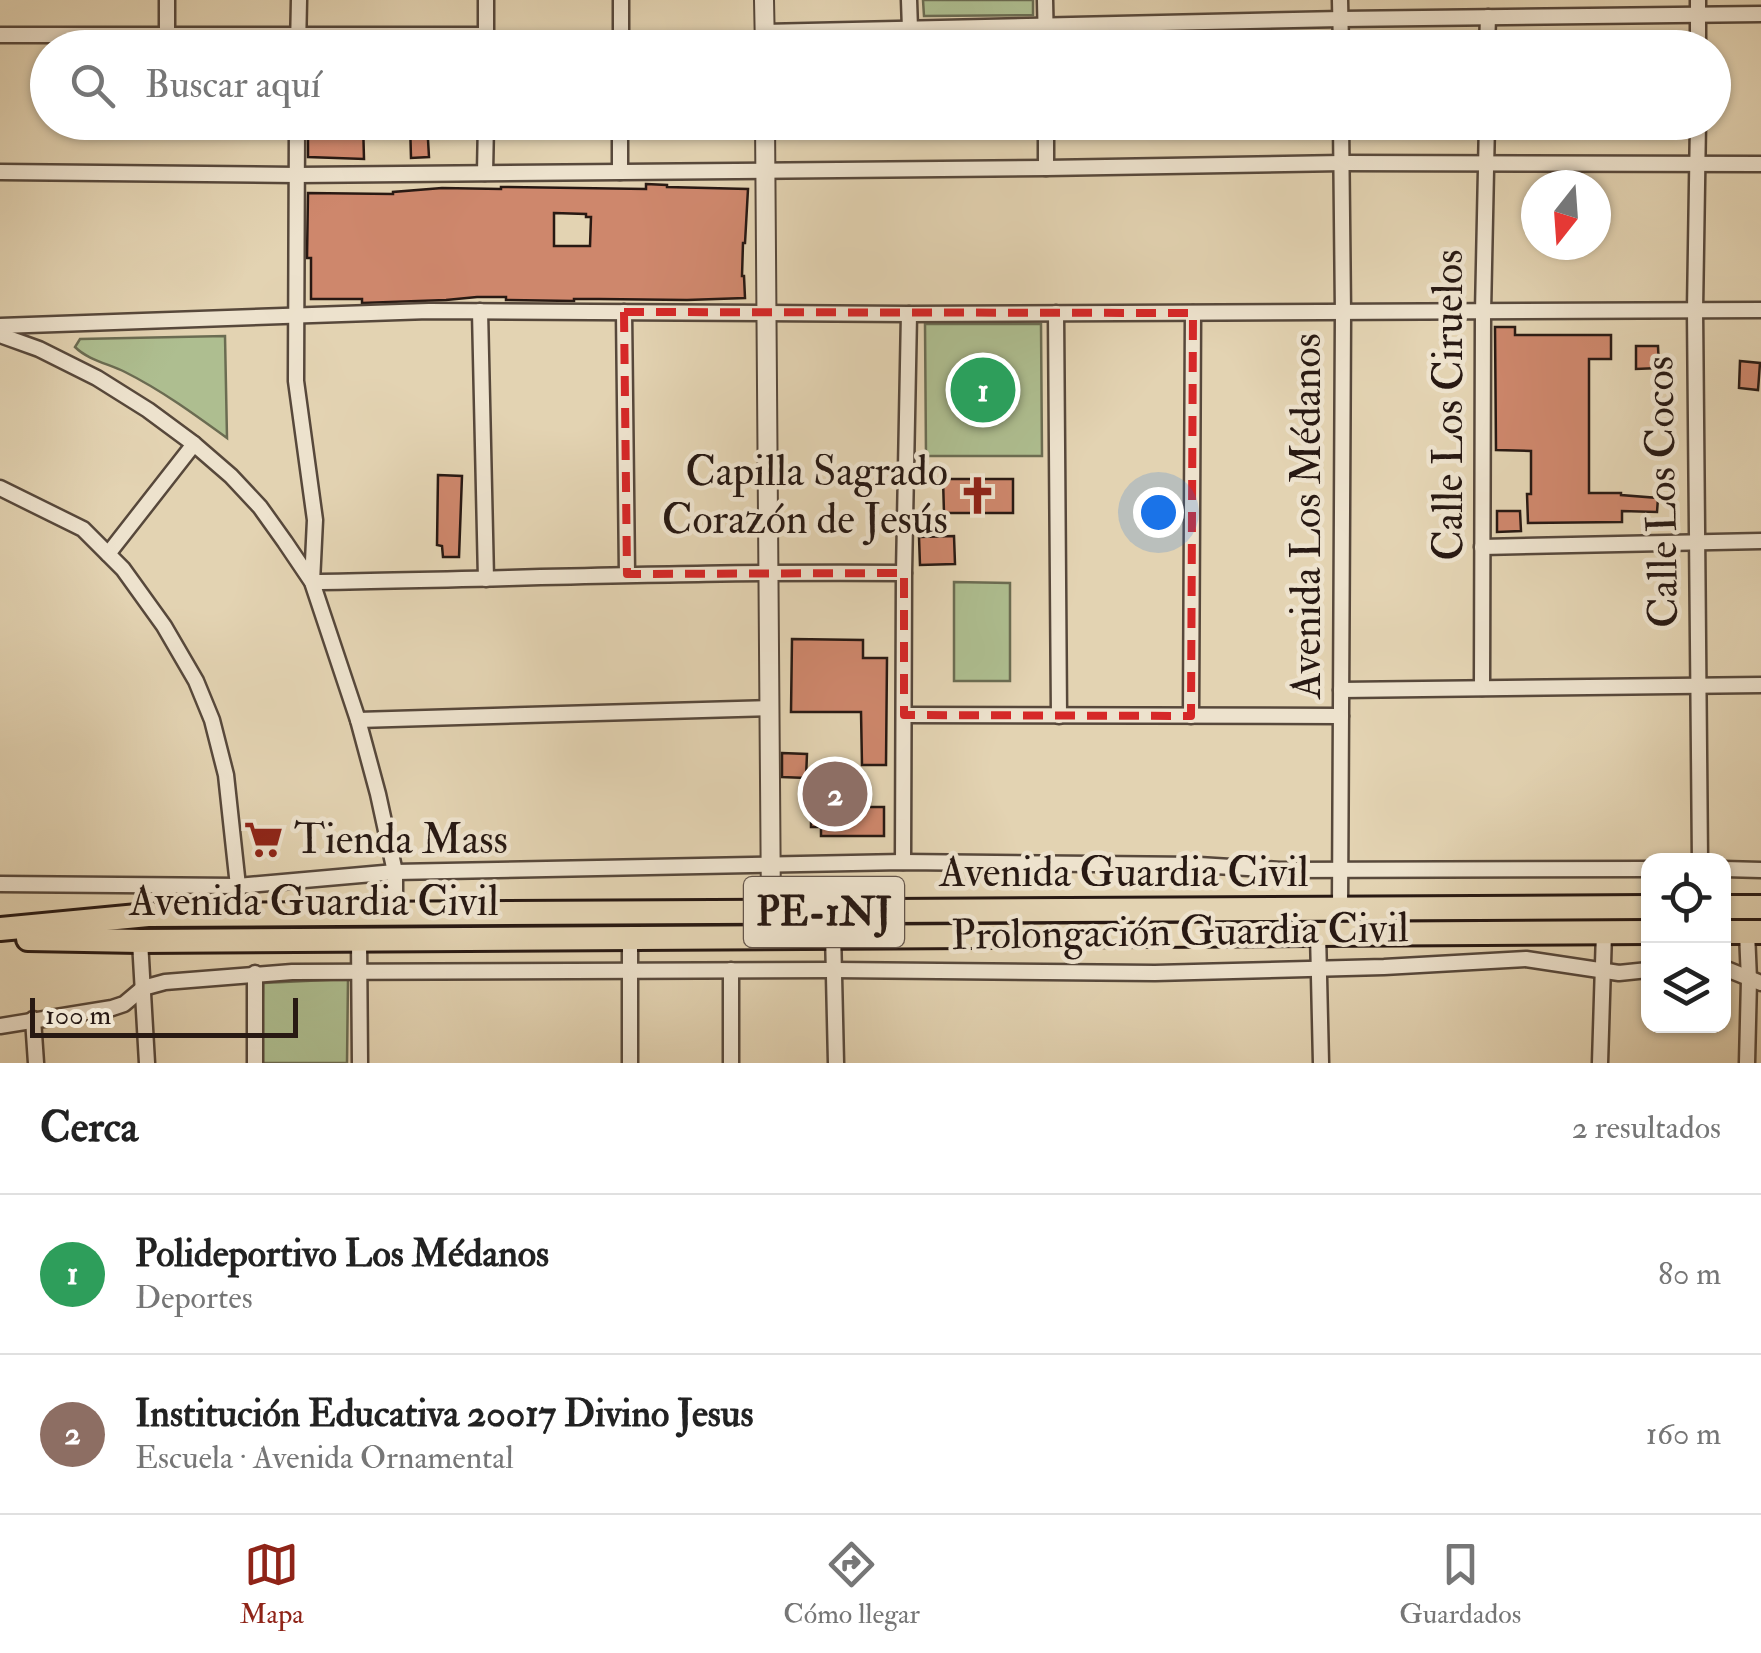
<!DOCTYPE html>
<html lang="es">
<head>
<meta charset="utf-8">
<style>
  body { margin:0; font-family:"IM FELL Double Pica",serif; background:#f2f2f2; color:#222 }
  .controls { position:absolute; right:30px; bottom:30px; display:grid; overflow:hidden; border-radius:20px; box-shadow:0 2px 8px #0004 }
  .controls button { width:90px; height:90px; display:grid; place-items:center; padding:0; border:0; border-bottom:2px solid #e0e0e0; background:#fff; color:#222; font:50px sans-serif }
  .compass { position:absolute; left:1521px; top:170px; width:90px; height:90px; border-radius:50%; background:#fff; box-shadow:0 2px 8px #0004; rotate:197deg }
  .scale { position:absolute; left:30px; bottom:25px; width:268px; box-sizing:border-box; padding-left:10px; border:5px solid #281913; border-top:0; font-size:28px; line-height:35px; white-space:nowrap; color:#281913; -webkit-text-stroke:8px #ede2cd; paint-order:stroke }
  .you { position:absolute; left:1158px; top:512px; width:35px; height:35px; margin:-25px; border:8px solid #fff; border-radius:50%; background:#1a73e8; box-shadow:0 0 0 15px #1a73e833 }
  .badge { display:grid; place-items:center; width:65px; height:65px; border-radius:50%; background:#8f2418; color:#fff; font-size:32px; font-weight:700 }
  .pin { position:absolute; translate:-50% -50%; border:5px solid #fff; box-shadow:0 2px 10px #0006 }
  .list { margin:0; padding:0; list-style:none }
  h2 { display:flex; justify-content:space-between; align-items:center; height:130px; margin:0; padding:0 40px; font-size:42px }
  h2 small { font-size:32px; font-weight:400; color:#767676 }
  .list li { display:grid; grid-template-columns:65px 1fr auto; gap:30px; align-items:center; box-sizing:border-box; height:160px; padding:0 40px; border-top:2px solid #e0e0e0 }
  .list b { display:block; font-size:38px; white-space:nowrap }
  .list p { margin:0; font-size:32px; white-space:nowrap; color:#767676 }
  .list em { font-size:32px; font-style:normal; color:#767676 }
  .icon { flex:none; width:55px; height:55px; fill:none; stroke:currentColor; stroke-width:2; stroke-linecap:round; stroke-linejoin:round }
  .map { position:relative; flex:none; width:1761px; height:1063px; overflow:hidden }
  .search { position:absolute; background:#fff; box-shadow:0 2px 8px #0004; left:30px; right:30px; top:30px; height:110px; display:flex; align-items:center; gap:25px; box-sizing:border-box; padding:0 35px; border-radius:55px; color:#767676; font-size:38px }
  .sheet { height:450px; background:#fff }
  nav { display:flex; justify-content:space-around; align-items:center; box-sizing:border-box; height:140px; border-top:2px solid #e0e0e0; background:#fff; font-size:28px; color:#767676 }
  nav a { display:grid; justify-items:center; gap:5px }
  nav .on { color:#8f2418 }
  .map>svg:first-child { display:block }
</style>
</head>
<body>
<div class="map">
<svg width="1761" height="1063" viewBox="0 0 1761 1063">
  <rect width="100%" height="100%" fill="#e3d3b2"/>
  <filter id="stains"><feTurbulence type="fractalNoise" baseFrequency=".002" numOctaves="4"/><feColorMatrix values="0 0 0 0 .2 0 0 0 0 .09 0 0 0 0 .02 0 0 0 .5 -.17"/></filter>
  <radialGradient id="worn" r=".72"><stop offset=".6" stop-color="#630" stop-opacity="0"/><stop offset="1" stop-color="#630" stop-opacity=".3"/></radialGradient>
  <g fill="#aebe90" stroke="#6b6c52" stroke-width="2.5">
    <path d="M 923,0 L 1033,0 L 1033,15 L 924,16 Z"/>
    <path d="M 925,324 L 1041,324 L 1042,456 L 926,456 Z"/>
    <path d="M 225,336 L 227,438 C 194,414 161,390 125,372 C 109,364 88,360 75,347 L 80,339 Z"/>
    <path d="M 954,582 L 1010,583 L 1010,681 L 954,681 Z"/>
    <path d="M 348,979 L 347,1063 L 262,1063 L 263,983 Z"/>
  </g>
  <g fill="#ce876c" stroke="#281913" stroke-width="2.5" fill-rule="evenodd">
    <path d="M 308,122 L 363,122 L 364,159 L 308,157 Z"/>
    <path d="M 410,122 L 427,122 L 429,157 L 411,158 Z"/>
    <path d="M 646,184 L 667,185 L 667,187 L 748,189 L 745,243 L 743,243 L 742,276 L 744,276 L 745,298 L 687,300 L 599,299 L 574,299 L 574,301 L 506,300 L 506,297 L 477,297 L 446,300 L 362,303 L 362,299 L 311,299 L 311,258 L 307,258 L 308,193 L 393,194 L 393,192 L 442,188 L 501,189 L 501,187 L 646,189 ZM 554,213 L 586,214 L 586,217 L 591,217 L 590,246 L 554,246 Z"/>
    <path d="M 1495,327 L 1515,327 L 1515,335 L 1611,335 L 1611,359 L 1589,359 L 1589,493 L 1621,493 L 1621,495 L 1658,498 L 1657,512 L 1622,511 L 1622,522 L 1528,523 L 1527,494 L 1531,494 L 1531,451 L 1496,450 Z"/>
    <path d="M 1636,346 L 1658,346 L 1659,368 L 1636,369 Z"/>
    <path d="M 1740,361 L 1760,363 L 1758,390 L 1739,388 Z"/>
    <path d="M 438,475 L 462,476 L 459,557 L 443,557 L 442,546 L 437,545 Z"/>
    <path d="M 943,479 L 1013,479 L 1013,513 L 944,513 Z"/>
    <path d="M 1497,511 L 1520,511 L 1521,531 L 1497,532 Z"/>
    <path d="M 954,536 L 955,564 L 920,565 L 919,537 Z"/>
    <path d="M 792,639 L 863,640 L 863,658 L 887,658 L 886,765 L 862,765 L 861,712 L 791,712 Z"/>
    <path d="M 782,753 L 807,754 L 806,778 L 782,777 Z"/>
    <path d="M 811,807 L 884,807 L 884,836 L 821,836 L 821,827 L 811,827 Z"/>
  </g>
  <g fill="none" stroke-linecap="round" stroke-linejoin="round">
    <defs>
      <g id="minor">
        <path d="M 909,0 L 910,29"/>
        <path d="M 1045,0 L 1046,48"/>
        <path d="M 1340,0 L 1341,48"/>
        <path d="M 764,32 L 1341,19 L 1761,14"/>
        <path d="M 0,35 L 486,35"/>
        <path d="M 167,37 L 167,0"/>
        <path d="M 298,48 L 299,0"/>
        <path d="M 486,48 L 486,0"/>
        <path d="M 621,48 L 621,0"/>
        <path d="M 1487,48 L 1488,17"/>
        <path d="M 1698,48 L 1698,0"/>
        <path d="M 297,122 L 296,381 L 315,520 L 312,582 C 509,579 706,571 904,573"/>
        <path d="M 1046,122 L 1046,168"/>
        <path d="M 1698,122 L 1695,310 L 1700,861"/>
        <path d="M 0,172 L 297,175 L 1046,168 L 1342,163 L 1761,164"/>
        <path d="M 620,172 L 620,122"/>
        <path d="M 485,173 L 486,122"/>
        <path d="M 480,311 L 486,579"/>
        <path d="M 624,312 L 627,574"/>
        <path d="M 1056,313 L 1059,716"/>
        <path d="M 0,326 L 429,311 L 909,314 L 1761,310"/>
        <path d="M 0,335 L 39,349 L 97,378 L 148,410 L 194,444 L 231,476 L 260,507 L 285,542 L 312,582 L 358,720 L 378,794 L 395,872 L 395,914"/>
        <path d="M 0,488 L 83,529 L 123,569 L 164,626 L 196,681 L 212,720 L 226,775 L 238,886"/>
        <path d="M 1482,547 L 1761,541"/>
        <path d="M 108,554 L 194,444"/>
        <path d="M 1482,688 L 1483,312 L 1487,122"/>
        <path d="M 1341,690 L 1761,685"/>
        <path d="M 904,715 L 1341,716"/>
        <path d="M 1191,716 L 1193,313"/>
        <path d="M 358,720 L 769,708"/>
        <path d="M 903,862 L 904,573 L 909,314"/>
        <path d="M 1724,869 L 1761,870"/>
        <path d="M 0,884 L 238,886 L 395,872 L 903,862 L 1199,865 L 1280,870 L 1648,869"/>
        <path d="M 1340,909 L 1343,313 L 1341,122"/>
        <path d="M 833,932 L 836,1063"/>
        <path d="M 1747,932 L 1749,980 L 1747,1063"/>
        <path d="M 1318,933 L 1321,1063"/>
        <path d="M 359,940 L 360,1063"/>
        <path d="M 140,941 L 147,1063"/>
        <path d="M 1724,968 L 1761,983"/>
        <path d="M 255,973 L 255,1063"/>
        <path d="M 33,1019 L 36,1063"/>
        <path d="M 0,1026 L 112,1008 L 124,1004 L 143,988 L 165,982 L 292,972 L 834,970 L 1155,973 L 1384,967 L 1526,959 L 1619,973 L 1648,970"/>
        <path d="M 630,1063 L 630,938"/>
        <path d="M 731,1063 L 731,970"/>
        <path d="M 1600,1063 L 1604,932"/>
      </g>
      <g id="tertiary">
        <path d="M 764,0 L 765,48"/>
        <path d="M 765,122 L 771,912"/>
      </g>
      <g id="trunk">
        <path d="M 1724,907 L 1761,907"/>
        <path d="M 0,929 L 148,915 L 1648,907"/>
        <path d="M 1724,932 L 1761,932"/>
        <path d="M 28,939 L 140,941 L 1648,932"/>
      </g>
    </defs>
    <use href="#minor" stroke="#57483b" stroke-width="19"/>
    <use href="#tertiary" stroke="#57483b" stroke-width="22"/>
    <use href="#trunk" stroke="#281913" stroke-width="28"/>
    <use href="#minor" stroke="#ede2cd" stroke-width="14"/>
    <use href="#tertiary" stroke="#ede2cd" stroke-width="18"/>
    <use href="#trunk" stroke="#e3d3b2" stroke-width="22"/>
  </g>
  <path fill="none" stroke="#d62828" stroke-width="8" stroke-dasharray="20 12" stroke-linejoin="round" d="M 624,312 L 1193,313 L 1191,716 L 904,715 L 904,573 L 627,574 Z"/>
  <defs>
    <symbol id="church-bare" viewBox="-9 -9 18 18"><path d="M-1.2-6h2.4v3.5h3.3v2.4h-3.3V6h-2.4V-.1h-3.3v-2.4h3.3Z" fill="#8f2418" stroke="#ede2cd" stroke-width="2.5" paint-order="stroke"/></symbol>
    <symbol id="supermarket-bare" viewBox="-9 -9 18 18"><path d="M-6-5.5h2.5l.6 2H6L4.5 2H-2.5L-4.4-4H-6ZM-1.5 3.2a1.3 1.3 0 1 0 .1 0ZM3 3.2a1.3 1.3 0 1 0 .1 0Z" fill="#8f2418" stroke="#ede2cd" stroke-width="2.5" paint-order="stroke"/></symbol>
  </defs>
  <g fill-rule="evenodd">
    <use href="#church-bare" x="950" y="468" width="55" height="55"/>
    <use href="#supermarket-bare" x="236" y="812" width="55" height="55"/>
  </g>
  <g text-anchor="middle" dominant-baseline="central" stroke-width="9" stroke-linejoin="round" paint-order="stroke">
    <rect fill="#ede2cd" stroke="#63554b" stroke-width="2.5" x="744" y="877" width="160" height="70" rx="8"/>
    <g font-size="40" font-weight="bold" fill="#281913">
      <text x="824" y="912">PE-1NJ</text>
    </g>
    <g font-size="42" fill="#281913" stroke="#ede2cd">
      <text transform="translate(1449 405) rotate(-90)">Calle Los Ciruelos</text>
      <text transform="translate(1662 492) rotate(-91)">Calle Los Cocos</text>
      <text transform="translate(1307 516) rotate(-90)">Avenida Los Médanos</text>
      <text x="1124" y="873">Avenida Guardia Civil</text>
      <text x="314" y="902">Avenida Guardia Civil</text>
      <text transform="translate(1180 932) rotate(-1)">Prolongación Guardia Civil</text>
    </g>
    <g font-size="42" fill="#281913" stroke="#ede2cd" text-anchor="end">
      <text x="948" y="472">Capilla Sagrado<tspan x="948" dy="48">Corazón de Jesús</tspan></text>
      <text x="294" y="840" text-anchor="start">Tienda Mass</text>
    </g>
  </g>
  <rect width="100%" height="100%" filter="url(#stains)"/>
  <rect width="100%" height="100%" fill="url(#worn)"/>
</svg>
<div class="controls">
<button><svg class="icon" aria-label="locate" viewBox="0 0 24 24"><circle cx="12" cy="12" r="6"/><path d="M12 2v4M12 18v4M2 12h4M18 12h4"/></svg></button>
<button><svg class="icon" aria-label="layers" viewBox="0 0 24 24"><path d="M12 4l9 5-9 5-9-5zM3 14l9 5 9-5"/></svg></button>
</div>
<svg class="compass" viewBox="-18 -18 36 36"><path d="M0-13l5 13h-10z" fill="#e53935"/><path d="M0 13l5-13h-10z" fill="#767676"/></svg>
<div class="scale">100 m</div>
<div class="you"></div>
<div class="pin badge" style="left:983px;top:390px;background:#2e9e5b">1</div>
<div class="pin badge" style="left:835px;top:794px;background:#8d6e63">2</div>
<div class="search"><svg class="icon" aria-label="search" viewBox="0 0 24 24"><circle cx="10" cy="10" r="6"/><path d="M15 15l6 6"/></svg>Buscar aquí</div>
</div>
<section class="sheet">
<h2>Cerca<small>2 resultados</small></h2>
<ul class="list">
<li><span class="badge" style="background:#2e9e5b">1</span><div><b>Polideportivo Los Médanos</b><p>Deportes</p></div><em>80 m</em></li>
<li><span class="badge" style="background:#8d6e63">2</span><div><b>Institución Educativa 20017 Divino Jesus</b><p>Escuela · Avenida Ornamental</p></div><em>160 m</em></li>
</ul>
</section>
<nav>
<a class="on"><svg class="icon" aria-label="map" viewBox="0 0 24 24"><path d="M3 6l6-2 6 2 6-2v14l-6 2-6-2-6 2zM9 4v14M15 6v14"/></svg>Mapa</a>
<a><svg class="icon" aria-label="directions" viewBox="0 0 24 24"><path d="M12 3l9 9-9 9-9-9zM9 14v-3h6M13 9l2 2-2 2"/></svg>Cómo llegar</a>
<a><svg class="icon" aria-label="saved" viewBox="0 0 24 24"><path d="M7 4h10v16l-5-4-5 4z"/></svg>Guardados</a>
</nav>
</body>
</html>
